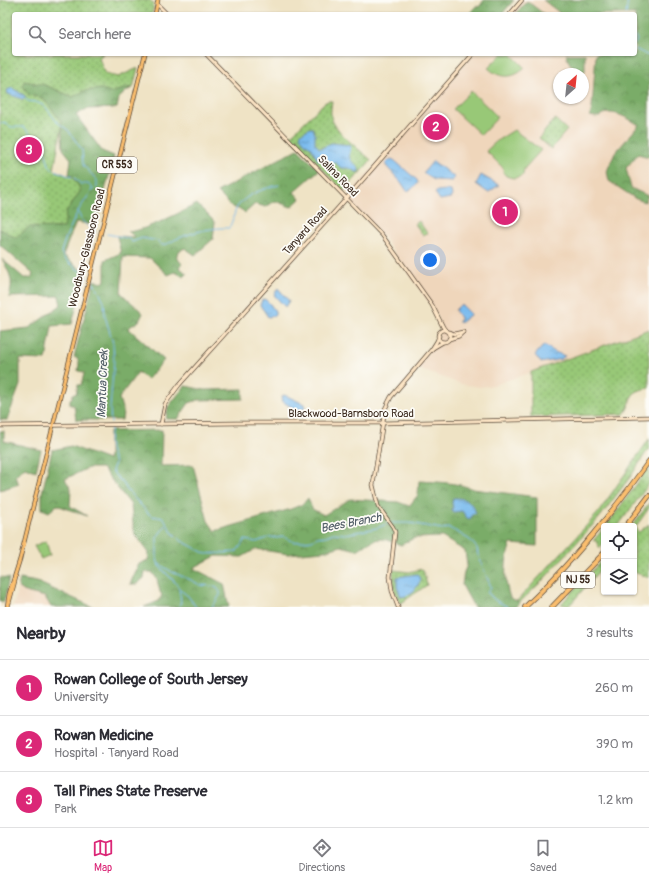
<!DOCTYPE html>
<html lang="en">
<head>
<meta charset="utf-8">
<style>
  body { margin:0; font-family:Pangolin,sans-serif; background:#f2f2f3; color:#2b2b33 }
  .controls { position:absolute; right:12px; bottom:12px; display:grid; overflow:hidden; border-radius:4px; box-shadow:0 1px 3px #0004 }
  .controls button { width:36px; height:36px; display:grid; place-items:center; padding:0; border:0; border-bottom:1px solid #e1e1e2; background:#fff; color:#2b2b33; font:20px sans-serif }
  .compass { position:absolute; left:553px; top:68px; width:36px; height:36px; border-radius:50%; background:#fff; box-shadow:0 1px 3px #0004; rotate:27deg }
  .you { position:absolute; left:430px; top:260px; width:14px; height:14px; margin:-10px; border:3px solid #fff; border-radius:50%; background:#1a73e8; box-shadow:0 0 0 6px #1a73e833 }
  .badge { display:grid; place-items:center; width:26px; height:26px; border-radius:50%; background:#db2777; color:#fff; font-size:13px; font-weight:700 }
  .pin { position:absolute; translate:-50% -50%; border:2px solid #fff; box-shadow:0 1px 4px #0006 }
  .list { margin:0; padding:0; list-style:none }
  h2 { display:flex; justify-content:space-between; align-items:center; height:52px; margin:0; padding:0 16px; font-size:17px }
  h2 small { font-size:13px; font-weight:400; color:#7c7c81 }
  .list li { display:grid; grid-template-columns:26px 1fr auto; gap:12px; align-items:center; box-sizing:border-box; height:56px; padding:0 16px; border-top:1px solid #e1e1e2 }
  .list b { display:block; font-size:15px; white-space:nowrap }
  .list p { margin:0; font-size:13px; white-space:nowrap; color:#7c7c81 }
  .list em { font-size:13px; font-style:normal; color:#7c7c81 }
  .icon { flex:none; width:22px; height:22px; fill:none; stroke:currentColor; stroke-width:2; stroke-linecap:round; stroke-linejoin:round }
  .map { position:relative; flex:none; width:649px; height:607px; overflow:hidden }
  .search { position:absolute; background:#fff; box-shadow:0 1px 3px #0004; left:12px; right:12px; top:12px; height:44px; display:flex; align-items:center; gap:10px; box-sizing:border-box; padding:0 14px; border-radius:4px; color:#7c7c81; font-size:15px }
  .sheet { height:220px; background:#fff }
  nav { display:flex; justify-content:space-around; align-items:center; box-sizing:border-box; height:56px; border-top:1px solid #e1e1e2; background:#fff; font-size:11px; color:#7c7c81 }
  nav a { display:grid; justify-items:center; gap:2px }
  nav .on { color:#db2777 }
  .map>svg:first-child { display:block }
</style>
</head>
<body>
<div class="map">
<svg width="649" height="607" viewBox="0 0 649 607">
  <defs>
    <pattern id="grass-dots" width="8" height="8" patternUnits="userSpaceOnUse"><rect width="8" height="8" fill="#98c877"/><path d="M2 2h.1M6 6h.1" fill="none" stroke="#7da361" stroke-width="1.8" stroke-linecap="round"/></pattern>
    <pattern id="forest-crowns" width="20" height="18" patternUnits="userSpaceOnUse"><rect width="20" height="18" fill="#7aac68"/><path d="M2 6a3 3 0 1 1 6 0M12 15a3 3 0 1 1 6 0" fill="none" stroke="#658c55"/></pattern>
    <pattern id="water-ripples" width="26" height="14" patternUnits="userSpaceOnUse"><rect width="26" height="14" fill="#7abbee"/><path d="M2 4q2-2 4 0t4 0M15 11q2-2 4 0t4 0" fill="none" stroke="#6598c0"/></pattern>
  </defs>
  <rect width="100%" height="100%" fill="#fdfcf7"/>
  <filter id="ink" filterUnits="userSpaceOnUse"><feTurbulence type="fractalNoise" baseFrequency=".025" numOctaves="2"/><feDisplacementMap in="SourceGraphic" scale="8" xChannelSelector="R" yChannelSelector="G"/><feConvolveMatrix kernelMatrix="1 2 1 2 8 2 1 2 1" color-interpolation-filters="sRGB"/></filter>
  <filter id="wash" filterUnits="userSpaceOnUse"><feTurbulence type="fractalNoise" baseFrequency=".012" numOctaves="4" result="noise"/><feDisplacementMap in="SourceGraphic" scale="16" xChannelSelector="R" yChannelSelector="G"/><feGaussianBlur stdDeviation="0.9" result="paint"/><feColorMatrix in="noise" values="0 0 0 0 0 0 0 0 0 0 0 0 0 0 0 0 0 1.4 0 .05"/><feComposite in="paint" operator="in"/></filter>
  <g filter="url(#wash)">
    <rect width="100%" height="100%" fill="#efe3c5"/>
    <g fill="#efd6bb" fill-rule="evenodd">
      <path d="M 522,0 L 543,0 L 561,14 L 510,14 Z"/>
      <path d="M 474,54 L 596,54 L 592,108 L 590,116 L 598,118 L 608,113 L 625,117 L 639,125 L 615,153 L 609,181 L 647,196 L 631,188 L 626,167 L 638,154 L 649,157 L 649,329 L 532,372 L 494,385 L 481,387 L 461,384 L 416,368 L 438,339 L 440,327 L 438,316 L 382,235 L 346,198 ZM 559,74 L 583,74 L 583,98 L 559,98 Z"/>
      <path d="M 18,587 L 25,592 L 45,597 L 51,607 L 13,607 Z"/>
    </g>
    <g fill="url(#grass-dots)" stroke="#6a794a">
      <path d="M 0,0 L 150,0 L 154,4 L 152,14 L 14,14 L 14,54 L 103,54 L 99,58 L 105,74 L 118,77 L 138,68 L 133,88 L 71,115 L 61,131 L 54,170 L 74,178 L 85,198 L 59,260 L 0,232 Z"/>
      <path d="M 328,101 L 332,101 C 331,108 330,114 332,120 C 339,135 359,149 371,160 L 344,191 L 290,136 L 324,103 Z"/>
      <path d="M 555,119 L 567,130 L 551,149 L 539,138 Z"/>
      <path d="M 419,221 L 427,233 L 423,235 L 415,224 Z"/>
      <path d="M 649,329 L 649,388 C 625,392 635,400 624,414 L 531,417 L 531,372 Z"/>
      <path d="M 649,439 L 649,448 L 631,476 L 600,517 L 543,580 L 519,603 L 517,601 L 598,513 Z"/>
      <path d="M 649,467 L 649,484 L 618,526 L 606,526 Z"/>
      <path d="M 649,503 L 649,508 L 635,528 L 639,532 L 649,524 L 649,578 L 634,572 L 634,526 L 632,526 Z"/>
      <path d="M 604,528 L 604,543 L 600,548 L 595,540 L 593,541 Z"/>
      <path d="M 604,558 L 604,565 L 569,606 L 561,604 Z"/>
      <path d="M 422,569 L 423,570 L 427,585 L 400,604 L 394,590 L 393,570 L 409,572 Z"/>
    </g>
    <g fill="url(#forest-crowns)" stroke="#5a6b43">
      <path d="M 484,0 L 514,0 L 502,14 L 469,14 L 476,6 L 479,7 Z"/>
      <path d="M 543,0 L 649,0 L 649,157 L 638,154 L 626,168 L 631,188 L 648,196 L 645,202 L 636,199 L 609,181 L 607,171 L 615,153 L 639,125 C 631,120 618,112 608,113 C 600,114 601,119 590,116 L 592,108 L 596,54 L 635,54 L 635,14 L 561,14 Z"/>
      <path d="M 527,1 L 544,14 L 519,14 L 517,12 Z"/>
      <path d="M 566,54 L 585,54 L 585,72 C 573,70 569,65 566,54 Z"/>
      <path d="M 24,81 L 45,85 L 73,97 L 84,91 L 102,89 L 110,93 L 131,87 L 119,98 L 117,108 L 87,109 L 76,115 L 102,151 L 114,156 L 96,225 L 76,222 L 63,255 L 85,273 L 72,324 L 52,326 L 46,360 L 20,359 L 20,385 L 7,420 L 0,420 L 0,331 L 29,328 L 61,305 L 59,296 L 9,297 C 14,280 10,274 2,259 L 24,278 L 31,278 L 33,274 L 0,245 L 0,229 L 16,238 L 29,227 L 64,228 L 66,212 L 81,190 L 72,176 L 69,175 L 71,159 L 63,149 L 61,121 L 43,98 L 29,95 L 23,86 Z"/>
      <path d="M 298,149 L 319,170 L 294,192 L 300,199 L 291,207 L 275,201 L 266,207 L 255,204 L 245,213 L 242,210 L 232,207 L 217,192 Z"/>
      <path d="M 197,204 L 215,222 L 213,239 L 195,255 L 185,248 L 179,251 L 176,257 L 182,264 L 179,267 L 187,274 L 184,277 L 175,272 L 168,275 L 150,258 L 123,257 L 121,293 L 143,313 L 139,321 L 128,328 L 164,360 L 147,380 L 138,372 L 119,398 L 123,412 L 122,420 L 76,420 L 74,405 L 70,405 L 70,399 L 72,398 L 73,394 L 76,394 L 78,385 L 81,385 L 84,374 L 84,372 L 78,371 L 79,363 L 78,359 L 74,357 L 94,280 L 102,283 L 105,281 L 105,260 L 121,253 L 117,236 L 135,237 L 128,231 C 140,234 184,210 197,204 Z"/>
      <path d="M 185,386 L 205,390 L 243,389 L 243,399 L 198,400 L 189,403 L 178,419 L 166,419 L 168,407 Z"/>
      <path d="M 162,430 L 161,466 L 193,465 L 208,521 L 215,531 L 291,509 L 303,504 L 308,498 L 312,509 L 324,515 L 350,499 L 398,502 L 409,506 L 418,495 L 419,481 C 437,482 456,482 473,489 L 537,497 L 537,546 L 511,544 C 504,561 504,581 510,598 L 517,601 L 519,603 L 516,607 L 474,607 L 462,585 L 464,572 L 467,565 L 465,551 L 442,537 L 414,538 L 401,545 C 378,536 378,537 357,550 L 341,546 L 324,551 L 288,554 L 256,549 L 242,557 L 216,556 L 193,568 L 224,584 L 229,607 L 144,607 L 159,601 L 162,595 L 160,592 L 157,579 L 152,572 L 145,572 L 144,578 L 137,584 L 130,584 L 139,564 L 148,560 L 149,553 L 134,533 L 131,505 L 102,468 L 88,468 L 65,479 L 71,489 L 70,506 L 87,516 L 57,505 L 49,512 L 42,509 L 42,493 L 52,450 L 71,446 L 108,460 L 109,456 L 109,431 Z"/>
      <path d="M 0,431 L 4,431 L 4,441 L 41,450 L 36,471 L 25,467 L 15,476 L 19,484 L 0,490 Z"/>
      <path d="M 0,577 L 9,578 L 4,602 L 0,601 Z"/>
      <path d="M 20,579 L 37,582 L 93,607 L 51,607 L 45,597 L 25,592 L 18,587 Z"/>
    </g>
    <g fill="#98c877" stroke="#6a794a">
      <path d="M 502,54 L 511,54 L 525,68 C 513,79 500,79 488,68 Z"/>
      <path d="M 471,91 L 498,117 L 481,135 L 453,109 Z"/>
      <path d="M 514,130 L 541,150 L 524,169 L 523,175 C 516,179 510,179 504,174 L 503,168 L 486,151 L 498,140 Z"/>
      <path d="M 46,541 L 50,555 L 41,559 L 34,546 Z"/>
    </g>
    <g fill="url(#water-ripples)" stroke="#5a7286">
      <path d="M 12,88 L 25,96 L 25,98 L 22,99 L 8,94 L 7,90 Z"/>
      <path d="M 310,128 L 313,128 L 315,134 L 315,143 L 319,148 L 322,148 L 331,143 L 351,145 C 348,162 349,157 359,169 L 359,172 L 356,172 L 349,168 L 341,168 L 335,162 L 331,166 L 329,166 L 322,160 L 318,160 L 311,147 L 306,144 L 300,137 L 301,133 Z"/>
      <path d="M 391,159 L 394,160 L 417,180 L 418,183 L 412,189 L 407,191 L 401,182 L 386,166 L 386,162 Z"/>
      <path d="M 433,161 L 454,177 L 454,179 L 452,181 L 434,180 L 423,173 Z"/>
      <path d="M 481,175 L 499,185 L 489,192 L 487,192 L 476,184 Z"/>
      <path d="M 446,190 L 451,191 L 452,195 L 451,198 L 440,200 L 435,193 L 437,191 Z"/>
      <path d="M 278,288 L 289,301 L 285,307 L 274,295 Z"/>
      <path d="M 265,299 L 270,304 L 275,311 L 275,314 L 273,316 L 268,317 L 260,305 L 262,300 Z"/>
      <path d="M 461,304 L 470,313 L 470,315 L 460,323 L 459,322 L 460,318 L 455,310 Z"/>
      <path d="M 544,345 L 555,352 L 565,356 L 561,359 L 541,363 L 535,355 Z"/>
      <path d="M 283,395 L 287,396 L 304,404 L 305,408 C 296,412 288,405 281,400 Z"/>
      <path d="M 453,498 C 464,497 474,503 476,514 L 473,513 L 470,519 L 467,518 L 462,511 L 453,512 L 451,509 L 453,508 L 452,503 Z"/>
      <path d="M 417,574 L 421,580 L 414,591 L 406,596 L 401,597 L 397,587 L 397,577 Z"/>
    </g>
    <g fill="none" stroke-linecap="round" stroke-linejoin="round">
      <g stroke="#7abbee" stroke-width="1">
        <path d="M 626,14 L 628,0"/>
        <path d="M 635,36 L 637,40 L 635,44"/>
        <path d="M 635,49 L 649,56"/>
        <path d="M 24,98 L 28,101 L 36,102 L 45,106 L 57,122 L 68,130 L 82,150 L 83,165 L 97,180 L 97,187 L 92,190"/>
        <path d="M 0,123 L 7,124 L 11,127 L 23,127 L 26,129 L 45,151 L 49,165 L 52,169 L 74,178 L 81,184 L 87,184 L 92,186 L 92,189"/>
        <path d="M 78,211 C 82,225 86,224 96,232"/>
        <path d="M 107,234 L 128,238 L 132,242 L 142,238 L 158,241 L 161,245 C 169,245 172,240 179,238 C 193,232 213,227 229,228 C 233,221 234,213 237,207 C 246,194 265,188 279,185"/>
        <path d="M 88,278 L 64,258 L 61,252 L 66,237 L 78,211 L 92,190"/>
        <path d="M 91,280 L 95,285 L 104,301 L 105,316 L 113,343 L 114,361 L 110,408 L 111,423"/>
        <path d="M 111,427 L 109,441 L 110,450 L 115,463 L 112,470 L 115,475 L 123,483 L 127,490 L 149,514 L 152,516 L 164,518 L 171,531 L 180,540 L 206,554 L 236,552 L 245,540 L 256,542 L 271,537 L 278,538 L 283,536 L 294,542 L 304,541 L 312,540 L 317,537 L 326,536 L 333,533 L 345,534 L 377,528 L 389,523"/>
        <path d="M 392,523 L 410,523 L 442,529 L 449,528 L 457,532 L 470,540 L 477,548 L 478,555 L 491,587 L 487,592 L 495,600 L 508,607"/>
        <path d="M 167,524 L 157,537 L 157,559 L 159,566 L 175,582 L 179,588 L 181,601 L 179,607"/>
        <path d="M 159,564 L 172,572 L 191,580 L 200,585 L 212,586 L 217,588 L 220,592 L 220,595 L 212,607"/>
        <path d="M 179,589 L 188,596 L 196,607"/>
      </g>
    </g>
  </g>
  <g filter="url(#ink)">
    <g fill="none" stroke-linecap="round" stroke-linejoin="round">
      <defs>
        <g id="secondary">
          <path d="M 157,4 L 167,14"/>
          <path d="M 510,14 L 522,0"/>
          <path d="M 206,54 L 382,235 L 432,305 L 443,327 L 446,331"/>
          <circle cx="444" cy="336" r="6"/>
          <path d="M 450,332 L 454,334 L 463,332"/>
          <path d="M 449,339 L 459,336 L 463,332"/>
          <path d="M 433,348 L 443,342"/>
          <path d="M 161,424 L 165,404 L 179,385 L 338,208 L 473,54"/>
          <path d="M 0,426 L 237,423 L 382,423 L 649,417"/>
          <path d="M 398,607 L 392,591 L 390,577 L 395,532 L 393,527 L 378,506 L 373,485 L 385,409 L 391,397 L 432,349 L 437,341 L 439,336"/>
        </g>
        <g id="primary">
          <path d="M 155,14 L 158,0"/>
          <path d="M 7,607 L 9,594 L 20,559 L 145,54"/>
          <path d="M 8,607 L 16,577"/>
        </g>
        <g id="highway">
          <path d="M 626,526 L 649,496"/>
          <path d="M 525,607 C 572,563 612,513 649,461"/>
          <path d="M 552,607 L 604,553"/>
        </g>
      </defs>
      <use href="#secondary" stroke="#564637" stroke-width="4.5"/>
      <use href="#primary" stroke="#564637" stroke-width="4.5"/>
      <use href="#highway" stroke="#564637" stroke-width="5.5"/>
      <use href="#secondary" stroke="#fde5c5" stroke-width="3"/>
      <use href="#primary" stroke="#fbbe6e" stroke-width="3"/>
      <use href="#highway" stroke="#fbbe6e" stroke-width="4"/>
    </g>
  </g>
  <g text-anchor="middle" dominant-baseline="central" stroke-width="3.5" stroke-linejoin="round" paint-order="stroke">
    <g fill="#fdfcf7" stroke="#75695f" stroke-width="1">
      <rect x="97" y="157" width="40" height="16" rx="3"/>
      <rect x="561" y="572" width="34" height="16" rx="3"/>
    </g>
    <g font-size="10" font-weight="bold" fill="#3b2a1e">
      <text x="117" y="165">CR 553</text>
      <text x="578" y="580">NJ 55</text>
    </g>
    <g font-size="11" fill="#3b2a1e" stroke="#fdfcf7">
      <text transform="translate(338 176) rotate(46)">Salina Road</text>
      <text transform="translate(305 231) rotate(-48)">Tanyard Road</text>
      <text transform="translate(87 248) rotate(-76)">Woodbury-Glassboro Road</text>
      <text x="351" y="413">Blackwood-Barnsboro Road</text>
    </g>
    <g font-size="12" font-style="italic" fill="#515d67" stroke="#fdfcf7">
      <text transform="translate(103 384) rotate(-88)">Mantua Creek</text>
      <text transform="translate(351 523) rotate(-11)">Bees Branch</text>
    </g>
  </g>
</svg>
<div class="controls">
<button><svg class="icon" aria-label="locate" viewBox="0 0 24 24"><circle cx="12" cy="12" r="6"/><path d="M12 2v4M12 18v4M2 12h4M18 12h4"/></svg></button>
<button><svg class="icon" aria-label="layers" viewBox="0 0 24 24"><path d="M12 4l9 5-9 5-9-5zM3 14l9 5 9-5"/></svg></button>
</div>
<svg class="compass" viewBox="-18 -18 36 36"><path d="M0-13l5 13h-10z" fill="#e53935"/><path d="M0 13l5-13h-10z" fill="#7c7c81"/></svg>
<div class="you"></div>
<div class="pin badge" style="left:505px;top:212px">1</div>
<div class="pin badge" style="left:436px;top:127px">2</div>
<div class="pin badge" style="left:29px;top:150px">3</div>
<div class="search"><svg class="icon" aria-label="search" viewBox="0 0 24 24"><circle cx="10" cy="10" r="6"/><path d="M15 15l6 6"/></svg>Search here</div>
</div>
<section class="sheet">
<h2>Nearby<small>3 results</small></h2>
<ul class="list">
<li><span class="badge">1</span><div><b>Rowan College of South Jersey</b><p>University</p></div><em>260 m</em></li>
<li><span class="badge">2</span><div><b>Rowan Medicine</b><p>Hospital · Tanyard Road</p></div><em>390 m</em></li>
<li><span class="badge">3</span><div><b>Tall Pines State Preserve</b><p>Park</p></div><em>1.2 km</em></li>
</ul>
</section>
<nav>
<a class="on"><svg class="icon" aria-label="map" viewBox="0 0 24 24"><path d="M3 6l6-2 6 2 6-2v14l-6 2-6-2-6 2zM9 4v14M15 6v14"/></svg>Map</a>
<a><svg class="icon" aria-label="directions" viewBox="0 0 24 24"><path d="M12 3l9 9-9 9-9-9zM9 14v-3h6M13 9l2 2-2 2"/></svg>Directions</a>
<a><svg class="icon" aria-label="saved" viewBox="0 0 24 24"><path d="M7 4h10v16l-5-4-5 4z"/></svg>Saved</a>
</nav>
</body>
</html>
